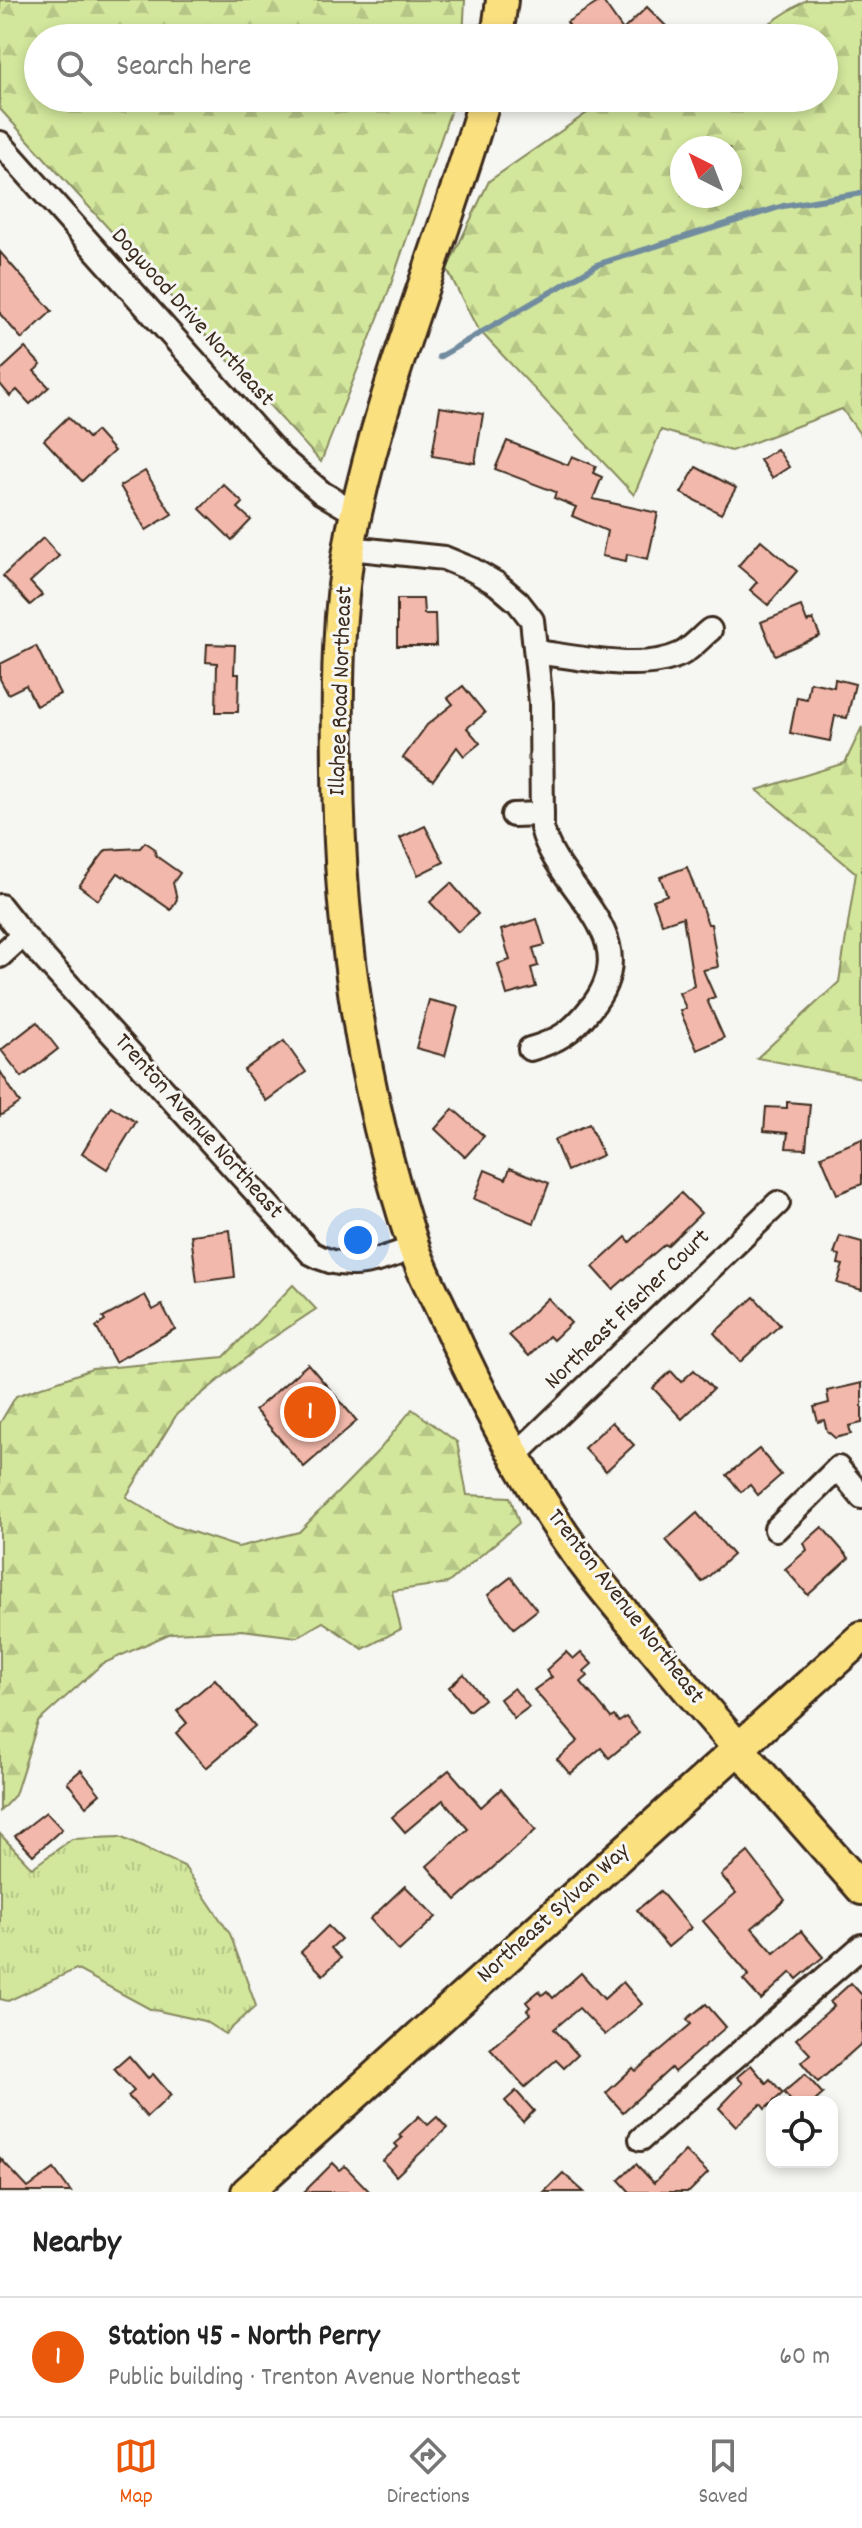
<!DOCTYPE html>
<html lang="en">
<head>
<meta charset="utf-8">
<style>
  body { margin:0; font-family:Dekko,sans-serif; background:#f2f2f2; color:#222 }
  .controls { position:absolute; right:24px; bottom:24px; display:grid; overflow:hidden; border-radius:16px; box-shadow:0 4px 12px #0003 }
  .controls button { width:72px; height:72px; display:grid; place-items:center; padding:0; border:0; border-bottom:2px solid #e0e0e0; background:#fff; color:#222; font:40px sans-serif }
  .compass { position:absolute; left:670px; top:136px; width:72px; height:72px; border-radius:50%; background:#fff; box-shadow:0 4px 12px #0003; rotate:318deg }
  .you { position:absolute; left:358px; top:1240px; width:28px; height:28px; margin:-20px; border:6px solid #fff; border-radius:50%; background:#1a73e8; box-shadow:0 0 0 12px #1a73e833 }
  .badge { display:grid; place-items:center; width:52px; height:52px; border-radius:50%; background:#ea580c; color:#fff; font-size:26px; font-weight:700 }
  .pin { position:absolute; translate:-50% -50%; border:4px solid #fff; box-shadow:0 2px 8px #0006 }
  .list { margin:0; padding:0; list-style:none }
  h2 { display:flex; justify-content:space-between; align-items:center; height:104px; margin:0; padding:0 32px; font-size:34px }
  h2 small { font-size:26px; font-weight:400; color:#767676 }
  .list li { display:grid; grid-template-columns:52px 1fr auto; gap:24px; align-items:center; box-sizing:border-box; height:120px; padding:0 32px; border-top:2px solid #e0e0e0 }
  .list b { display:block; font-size:30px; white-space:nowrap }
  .list p { margin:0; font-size:26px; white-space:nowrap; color:#767676 }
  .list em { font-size:26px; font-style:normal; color:#767676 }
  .icon { flex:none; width:44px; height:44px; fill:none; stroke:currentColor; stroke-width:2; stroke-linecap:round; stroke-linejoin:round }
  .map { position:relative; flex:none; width:862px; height:2192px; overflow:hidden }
  .search { position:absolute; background:#fff; box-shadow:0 4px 12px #0003; left:24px; right:24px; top:24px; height:88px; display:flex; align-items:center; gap:20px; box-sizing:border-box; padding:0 28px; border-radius:44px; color:#767676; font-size:30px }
  .sheet { height:224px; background:#fff }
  nav { display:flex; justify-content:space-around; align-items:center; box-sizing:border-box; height:112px; border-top:2px solid #e0e0e0; background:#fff; font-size:22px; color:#767676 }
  nav a { display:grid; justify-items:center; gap:4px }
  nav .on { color:#ea580c }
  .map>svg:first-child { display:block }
</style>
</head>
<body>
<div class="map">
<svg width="862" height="2192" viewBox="0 0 862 2192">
  <defs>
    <pattern id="grass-tufts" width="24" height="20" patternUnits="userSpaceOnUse" patternTransform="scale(2)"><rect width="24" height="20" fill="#d2e79c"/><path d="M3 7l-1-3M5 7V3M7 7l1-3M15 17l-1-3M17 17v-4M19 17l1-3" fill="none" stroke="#b5c686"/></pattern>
    <pattern id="forest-firs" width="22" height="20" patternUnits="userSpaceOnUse" patternTransform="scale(2)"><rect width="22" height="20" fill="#d2e79c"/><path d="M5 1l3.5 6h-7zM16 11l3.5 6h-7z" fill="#b5c686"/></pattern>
  </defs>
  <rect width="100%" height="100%" fill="#f6f6f2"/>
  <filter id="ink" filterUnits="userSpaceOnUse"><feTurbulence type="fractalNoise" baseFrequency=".0125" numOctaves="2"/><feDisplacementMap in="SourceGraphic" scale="16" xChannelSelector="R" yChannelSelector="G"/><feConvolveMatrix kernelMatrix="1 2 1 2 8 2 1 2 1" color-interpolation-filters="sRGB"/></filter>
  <g filter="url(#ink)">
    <path fill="url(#grass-tufts)" stroke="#86885d" stroke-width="2" d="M 0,1834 L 32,1868 L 72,1839 L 120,1837 L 184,1866 L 230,1934 L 256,2006 L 225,2034 L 204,2021 L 150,2009 L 76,1969 L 8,2001 L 0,1999 Z"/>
    <g fill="url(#forest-firs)" stroke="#86885d" stroke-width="2" fill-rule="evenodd">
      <path d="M 0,0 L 465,0 L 463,38 L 38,38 L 38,98 L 455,98 L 389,290 L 321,462 L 0,109 Z"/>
      <path d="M 806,0 L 862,0 L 862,437 L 842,409 L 731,451 L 661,430 L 634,495 L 477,328 L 447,269 L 489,181 L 603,102 L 617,98 L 824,98 L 824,38 L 746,38 ZM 730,148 L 730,196 L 682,196 L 682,148 Z"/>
      <path d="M 862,727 L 862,1078 L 757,1058 L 839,982 L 856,873 L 757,790 L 845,763 Z"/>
      <path d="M 293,1285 L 316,1309 L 262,1345 L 177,1414 L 126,1497 L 174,1526 L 238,1547 L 299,1532 L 380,1449 L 412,1409 L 457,1442 L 467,1495 L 510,1497 L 519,1523 L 448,1583 L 392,1591 L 401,1629 L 363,1649 L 323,1622 L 297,1637 L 242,1630 L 171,1633 L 102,1664 L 38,1722 L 15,1795 L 0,1811 L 0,1423 L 16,1396 L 92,1369 L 224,1357 Z"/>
    </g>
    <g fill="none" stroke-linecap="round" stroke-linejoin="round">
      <path stroke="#728c9f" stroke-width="6" d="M 439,357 L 599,264 L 783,206 L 862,193"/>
    </g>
    <g fill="#f2b8ab" stroke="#3b2a1e" stroke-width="2">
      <path d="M 602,0 L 623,30 L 647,7 L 678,38 L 577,38 L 567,22 Z"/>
      <path d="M 0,252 L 52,311 L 22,339 L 0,314 Z"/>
      <path d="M 25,348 L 41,365 L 34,371 L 49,387 L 30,404 L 17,390 L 10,396 L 0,384 L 0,371 Z"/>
      <path d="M 440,407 L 483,414 L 475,463 L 432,456 Z"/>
      <path d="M 68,417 L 88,438 L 96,431 L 114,451 L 82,481 L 44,440 Z"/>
      <path d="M 507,441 L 568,465 L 572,456 L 596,466 L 593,473 L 602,477 L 593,499 L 658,513 L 648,559 L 627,554 L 626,561 L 602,556 L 607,531 L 572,516 L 576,507 L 554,498 L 556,492 L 495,469 Z"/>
      <path d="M 777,449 L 789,467 L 772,478 L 760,460 Z"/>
      <path d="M 696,467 L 736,488 L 721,514 L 681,493 Z"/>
      <path d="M 145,471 L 172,514 L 146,530 L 120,486 Z"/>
      <path d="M 223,484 L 243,503 L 238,508 L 251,520 L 232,540 L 200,509 Z"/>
      <path d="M 43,538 L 59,556 L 30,582 L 42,595 L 30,605 L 3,576 Z"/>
      <path d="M 761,540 L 797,571 L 768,605 L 750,590 L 757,582 L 738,566 Z"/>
      <path d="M 397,599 L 423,599 L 424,614 L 435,614 L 436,646 L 397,646 Z"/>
      <path d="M 801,606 L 807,622 L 813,619 L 820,636 L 775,655 L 761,622 Z"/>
      <path d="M 207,644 L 235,645 L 234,674 L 239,674 L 238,712 L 216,712 L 217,663 L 206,662 Z"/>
      <path d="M 36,646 L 60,694 L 36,706 L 26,685 L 8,694 L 0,679 L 0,664 Z"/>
      <path d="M 835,679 L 855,684 L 847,718 L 835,716 L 830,741 L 790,733 L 797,697 L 807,699 L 810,682 L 834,687 Z"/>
      <path d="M 463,686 L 485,713 L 467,728 L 480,743 L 464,756 L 457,747 L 433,780 L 403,758 L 427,725 L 453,704 L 448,698 Z"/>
      <path d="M 425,826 L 444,862 L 418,875 L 400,838 Z"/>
      <path d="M 145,842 L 154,848 L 156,856 L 180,873 L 173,883 L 177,899 L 171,910 L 118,873 L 98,900 L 79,886 L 106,850 L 140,848 Z"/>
      <path d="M 687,867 L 708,924 L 711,924 L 718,967 L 703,970 L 715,997 L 707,1000 L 724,1038 L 697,1050 L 680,1011 L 686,1008 L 679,993 L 694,986 L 683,917 L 662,924 L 653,900 L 667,895 L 660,877 Z"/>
      <path d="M 451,883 L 478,914 L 458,932 L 430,902 Z"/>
      <path d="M 537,919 L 545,945 L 533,948 L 538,966 L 531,968 L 536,987 L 507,995 L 498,964 L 510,960 L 501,930 Z"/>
      <path d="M 429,1000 L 458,1007 L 445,1056 L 416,1048 Z"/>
      <path d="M 37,1022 L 58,1049 L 22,1077 L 1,1050 Z"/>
      <path d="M 284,1041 L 306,1072 L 266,1101 L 244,1070 Z"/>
      <path d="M 0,1071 L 20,1103 L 0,1116 Z"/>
      <path d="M 787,1102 L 810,1104 L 806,1149 L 786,1148 L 788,1133 L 764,1131 L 766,1107 L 787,1108 Z"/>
      <path d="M 111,1106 L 136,1122 L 107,1169 L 82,1153 Z"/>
      <path d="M 453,1109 L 484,1136 L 465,1157 L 435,1129 Z"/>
      <path d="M 589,1124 L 603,1155 L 567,1171 L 554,1140 Z"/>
      <path d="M 862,1139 L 862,1184 L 837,1194 L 821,1156 Z"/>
      <path d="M 510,1168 L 549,1183 L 534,1223 L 474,1199 L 485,1170 L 506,1179 Z"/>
      <path d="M 681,1193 L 701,1213 L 667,1246 L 665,1244 L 613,1289 L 593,1267 L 626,1237 L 630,1242 Z"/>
      <path d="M 230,1230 L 235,1277 L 197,1282 L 191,1235 Z"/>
      <path d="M 840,1236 L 862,1242 L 862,1290 L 837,1283 L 843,1265 L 838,1264 L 840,1255 L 834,1254 Z"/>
      <path d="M 145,1295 L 153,1310 L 162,1305 L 175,1329 L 115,1362 L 96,1327 L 105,1321 L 103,1318 Z"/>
      <path d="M 754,1297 L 780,1325 L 740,1362 L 714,1333 Z"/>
      <path d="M 548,1298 L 571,1323 L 553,1340 L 549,1336 L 529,1356 L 509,1335 Z"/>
      <path d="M 308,1364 L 357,1421 L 304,1467 L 255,1410 Z"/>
      <path d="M 694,1370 L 713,1389 L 682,1419 L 653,1388 L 671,1371 L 681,1382 Z"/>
      <path d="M 862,1383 L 862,1423 L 849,1426 L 851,1434 L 835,1438 L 827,1431 L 824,1420 L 818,1422 L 814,1407 L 829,1403 L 827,1391 Z"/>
      <path d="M 612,1422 L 634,1445 L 606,1471 L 584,1448 Z"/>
      <path d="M 759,1449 L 781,1475 L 758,1495 L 750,1485 L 741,1492 L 727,1475 Z"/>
      <path d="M 697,1513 L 733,1555 L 702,1582 L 666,1540 Z"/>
      <path d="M 822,1527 L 849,1558 L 808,1595 L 785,1569 L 807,1550 L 804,1543 Z"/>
      <path d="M 511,1577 L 537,1610 L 514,1628 L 488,1595 Z"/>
      <path d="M 566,1652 L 573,1659 L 581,1652 L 592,1664 L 584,1671 L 588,1676 L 581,1682 L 611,1718 L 614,1716 L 619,1722 L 626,1717 L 639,1733 L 609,1758 L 601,1748 L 570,1774 L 557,1759 L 578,1741 L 534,1690 L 552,1677 L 546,1670 Z"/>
      <path d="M 464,1674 L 484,1699 L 469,1711 L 449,1687 Z"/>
      <path d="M 215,1679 L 255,1726 L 206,1768 L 176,1733 L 187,1723 L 177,1711 Z"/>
      <path d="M 514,1688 L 529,1707 L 514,1718 L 500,1699 Z"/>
      <path d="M 81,1770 L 100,1794 L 86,1806 L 67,1782 Z"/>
      <path d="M 449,1770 L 481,1807 L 501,1789 L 536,1830 L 456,1900 L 427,1866 L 468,1829 L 443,1800 L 405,1832 L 392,1817 Z"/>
      <path d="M 46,1812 L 62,1829 L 33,1855 L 15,1836 Z"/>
      <path d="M 748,1852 L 785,1900 L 752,1928 L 774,1953 L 801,1931 L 823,1957 L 797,1979 L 791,1972 L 761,2000 L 743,1980 L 749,1975 L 703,1921 L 736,1893 L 721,1875 Z"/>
      <path d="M 405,1886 L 436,1917 L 399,1951 L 370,1919 Z"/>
      <path d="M 660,1891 L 691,1928 L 668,1947 L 637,1910 Z"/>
      <path d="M 328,1926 L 341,1939 L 331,1948 L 341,1958 L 323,1975 L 301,1952 Z"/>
      <path d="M 581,1973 L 604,1999 L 623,1982 L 642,2004 L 605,2035 L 579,2008 L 554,2029 L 578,2055 L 564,2068 L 556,2060 L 525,2087 L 490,2049 L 530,2014 L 527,2010 L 530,2007 L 526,2002 L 539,1991 L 542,1995 L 547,1991 L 553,1998 Z"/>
      <path d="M 851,1983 L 862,1995 L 862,2043 L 818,2082 L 801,2062 L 810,2054 L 796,2039 L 834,2006 L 830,2002 Z"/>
      <path d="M 706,2004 L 726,2027 L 674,2072 L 671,2068 L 623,2112 L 606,2093 L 633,2068 L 636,2071 L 691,2024 L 687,2019 Z"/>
      <path d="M 129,2056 L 148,2078 L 153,2074 L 171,2095 L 147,2117 L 128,2096 L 134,2091 L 114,2069 Z"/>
      <path d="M 751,2065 L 766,2083 L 770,2079 L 783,2093 L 765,2109 L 761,2104 L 736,2126 L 719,2108 L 743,2083 L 737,2077 Z"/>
      <path d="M 805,2074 L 823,2094 L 814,2102 L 792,2102 L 784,2092 Z"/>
      <path d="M 516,2091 L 534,2111 L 523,2122 L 505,2101 Z"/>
      <path d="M 419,2116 L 428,2125 L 437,2117 L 447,2128 L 396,2176 L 383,2161 L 398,2147 L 395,2144 L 402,2138 L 399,2135 Z"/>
      <path d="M 685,2151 L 708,2173 L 689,2192 L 630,2192 L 619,2180 L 636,2164 L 654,2183 Z"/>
      <path d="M 0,2158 L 28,2188 L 54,2169 L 71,2192 L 0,2192 Z"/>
      <path d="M 333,2163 L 340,2170 L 345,2166 L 370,2192 L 304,2192 Z"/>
      <path d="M 563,2173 L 584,2192 L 544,2192 Z"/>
    </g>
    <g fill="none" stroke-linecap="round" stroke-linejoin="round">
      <defs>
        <g id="minor">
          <path d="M 0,143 L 281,458 L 322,493 L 356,513"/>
          <path d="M 349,548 L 444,558 L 473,570 L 497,584 L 518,602 L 532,620 L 541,703 L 542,828 C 557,891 650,936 590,1009 C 572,1032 558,1041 530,1049"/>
          <path d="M 536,652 C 577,657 642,673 681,654 C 691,649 701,637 710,630"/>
          <path d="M 513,815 L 542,814"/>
          <path d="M 0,906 L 23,935 L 311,1253 C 348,1274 376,1261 414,1248"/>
          <path d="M 0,956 L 23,935"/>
          <path d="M 515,1456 L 778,1203"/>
          <path d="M 776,1529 L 838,1468 L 862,1497"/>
          <path d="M 641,2139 L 862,1946"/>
        </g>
        <g id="major">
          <path d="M 497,38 L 502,0"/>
          <path d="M 485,98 C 443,244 382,383 352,532 C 337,611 337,689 338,769 C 339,930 362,1091 413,1245 C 421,1270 434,1293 445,1317 C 479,1393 517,1465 563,1534 C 591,1575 623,1612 655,1650 C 722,1731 792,1810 862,1889"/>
          <path d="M 247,2192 L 862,1637"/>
        </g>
      </defs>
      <use href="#minor" stroke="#3b2a1e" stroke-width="28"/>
      <use href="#major" stroke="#3b2a1e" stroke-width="36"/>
      <use href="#minor" stroke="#f6f6f2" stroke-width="22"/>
      <use href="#major" stroke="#fbe080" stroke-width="30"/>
    </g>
  </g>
  <g text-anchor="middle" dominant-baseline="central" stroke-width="6" stroke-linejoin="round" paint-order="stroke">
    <g font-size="24" fill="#3b2a1e" stroke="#f6f6f2">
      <text transform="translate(192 318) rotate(48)">Dogwood Drive Northeast</text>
      <text transform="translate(342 691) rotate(-88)">Illahee Road Northeast</text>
      <text transform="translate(198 1127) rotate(48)">Trenton Avenue Northeast</text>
      <text transform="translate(628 1310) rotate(-44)">Northeast Fischer Court</text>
      <text transform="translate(625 1607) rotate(52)">Trenton Avenue Northeast</text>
      <text transform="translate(554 1914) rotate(-42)">Northeast Sylvan Way</text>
    </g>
  </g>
</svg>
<div class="controls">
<button><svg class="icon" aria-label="locate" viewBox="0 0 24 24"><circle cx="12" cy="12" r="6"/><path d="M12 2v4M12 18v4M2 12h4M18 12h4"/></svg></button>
</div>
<svg class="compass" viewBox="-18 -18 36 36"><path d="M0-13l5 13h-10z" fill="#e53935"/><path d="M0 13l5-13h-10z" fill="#767676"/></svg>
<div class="you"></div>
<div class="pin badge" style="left:310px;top:1412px">1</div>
<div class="search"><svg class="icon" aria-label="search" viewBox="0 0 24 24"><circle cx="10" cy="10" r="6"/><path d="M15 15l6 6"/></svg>Search here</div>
</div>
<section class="sheet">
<h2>Nearby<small></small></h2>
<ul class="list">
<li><span class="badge">1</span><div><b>Station 45 - North Perry</b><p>Public building · Trenton Avenue Northeast</p></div><em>60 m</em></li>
</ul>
</section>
<nav>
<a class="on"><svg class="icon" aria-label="map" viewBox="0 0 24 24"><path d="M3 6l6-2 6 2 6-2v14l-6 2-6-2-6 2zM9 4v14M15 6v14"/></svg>Map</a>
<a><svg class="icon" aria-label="directions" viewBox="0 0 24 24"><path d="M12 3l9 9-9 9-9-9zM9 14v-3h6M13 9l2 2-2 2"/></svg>Directions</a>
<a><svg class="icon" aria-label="saved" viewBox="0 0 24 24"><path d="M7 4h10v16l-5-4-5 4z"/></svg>Saved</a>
</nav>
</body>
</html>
